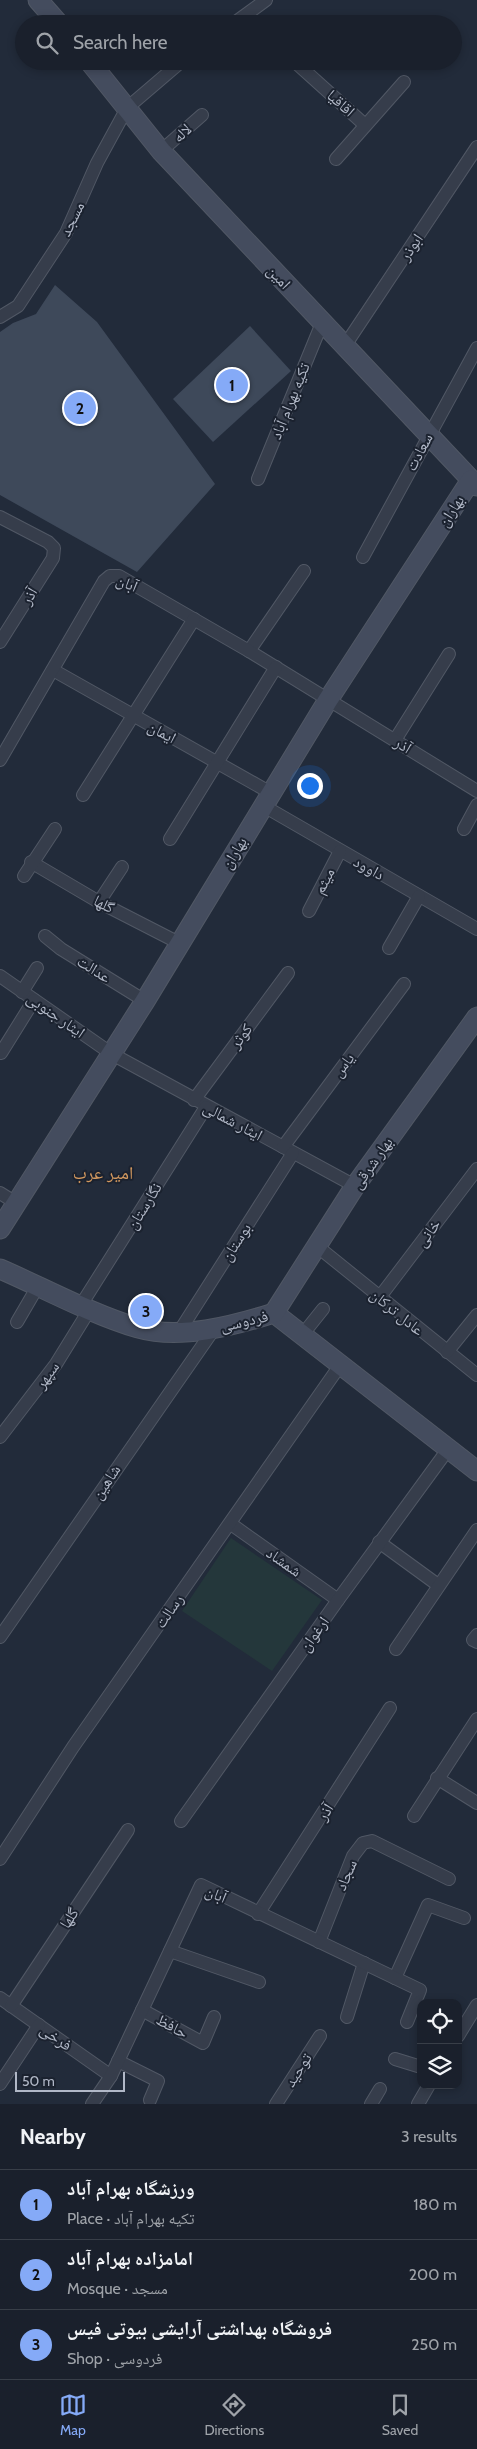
<!DOCTYPE html>
<html lang="en">
<head>
<meta charset="utf-8">
<style>
  body { margin:0; font-family:Cabin,"Noto Naskh Arabic",sans-serif; background:#272d38; color:#f1f3f6 }
  .controls { position:absolute; right:15px; bottom:15px; display:grid; overflow:hidden; border-radius:10px; box-shadow:0 2px 8px #0003 }
  .controls button { width:45px; height:45px; display:grid; place-items:center; padding:0; border:0; border-bottom:1px solid #383e48; background:#1a202c; color:#f1f3f6; font:25px sans-serif }
  .scale { position:absolute; left:15px; bottom:12px; width:110px; box-sizing:border-box; padding-left:5px; border:2px solid #b1b8c7; border-top:0; font-size:14px; line-height:18px; white-space:nowrap; color:#b1b8c7; -webkit-text-stroke:4px #1b222f; paint-order:stroke }
  .you { position:absolute; left:309px; top:785px; width:18px; height:18px; margin:-12px; border:4px solid #fff; border-radius:50%; background:#1a73e8; box-shadow:0 0 0 8px #1a73e833 }
  .badge { display:grid; place-items:center; width:32px; height:32px; border-radius:50%; background:#85aaf7; color:#111; font-size:16px; font-weight:700 }
  .pin { position:absolute; translate:-50% -50%; border:2px solid #fff; box-shadow:0 1px 5px #0006 }
  .list { margin:0; padding:0; list-style:none }
  h2 { display:flex; justify-content:space-between; align-items:center; height:65px; margin:0; padding:0 20px; font-size:21px }
  h2 small { font-size:16px; font-weight:400; color:#9fa3a9 }
  .list li { display:grid; grid-template-columns:32px 1fr auto; gap:15px; align-items:center; box-sizing:border-box; height:70px; padding:0 20px; border-top:1px solid #383e48 }
  .list b { display:block; font-size:19px; white-space:nowrap }
  .list p { margin:0; font-size:16px; white-space:nowrap; color:#9fa3a9 }
  .list em { font-size:16px; font-style:normal; color:#9fa3a9 }
  .icon { flex:none; width:28px; height:28px; fill:none; stroke:currentColor; stroke-width:2; stroke-linecap:round; stroke-linejoin:round }
  .map { position:relative; flex:none; width:477px; height:2104px; overflow:hidden }
  .search { position:absolute; background:#1a202c; box-shadow:0 2px 8px #0003; left:15px; right:15px; top:15px; height:55px; display:flex; align-items:center; gap:12px; box-sizing:border-box; padding:0 18px; border-radius:28px; color:#9fa3a9; font-size:19px }
  .sheet { height:275px; background:#1a202c }
  nav { display:flex; justify-content:space-around; align-items:center; box-sizing:border-box; height:70px; border-top:1px solid #383e48; background:#1a202c; font-size:14px; color:#9fa3a9 }
  nav a { display:grid; justify-items:center; gap:2px }
  nav .on { color:#85aaf7 }
  .map>svg:first-child { display:block }
</style>
</head>
<body>
<div class="map">
<svg width="477" height="2104" viewBox="0 0 477 2104">
  <rect width="100%" height="100%" fill="#222b3a"/>
  <path fill="#24373b" d="M 231,1538 L 322,1600 L 272,1671 L 182,1611 Z"/>
  <g fill="#3e495a">
    <path d="M 55,285 L 97,322 L 215,484 L 137,572 L 0,495 L 0,332 L 13,323 L 36,314 Z"/>
    <path d="M 250,326 L 291,371 L 213,442 L 173,399 Z"/>
  </g>
  <g fill="none" stroke-linecap="round" stroke-linejoin="round">
    <defs>
      <g id="street">
        <path d="M 233,24 L 266,0"/>
        <path d="M 294,61 L 365,125"/>
        <path d="M 161,151 L 202,115"/>
        <path d="M 336,159 L 404,82"/>
        <path d="M 0,317 L 18,306 L 66,233 L 97,163 L 127,108 L 182,61"/>
        <path d="M 344,347 L 477,147"/>
        <path d="M 258,479 L 322,323"/>
        <path d="M 0,517 L 48,542 L 54,548 L 53,558 L 0,642"/>
        <path d="M 363,557 L 477,348"/>
        <path d="M 249,651 L 304,571"/>
        <path d="M 53,670 L 271,793"/>
        <path d="M 395,740 L 449,654"/>
        <path d="M 0,760 L 104,581 L 110,576 L 119,576 L 249,651 L 477,791"/>
        <path d="M 83,795 L 194,619"/>
        <path d="M 262,805 L 477,929"/>
        <path d="M 464,829 L 477,805"/>
        <path d="M 170,839 L 276,667"/>
        <path d="M 31,862 L 99,902 L 179,943"/>
        <path d="M 24,876 L 55,829"/>
        <path d="M 99,902 L 122,867"/>
        <path d="M 309,911 L 340,851"/>
        <path d="M 45,936 L 61,949 L 145,1001"/>
        <path d="M 389,948 L 419,896"/>
        <path d="M 0,976 L 112,1054 L 355,1186"/>
        <path d="M 22,992 L 37,968"/>
        <path d="M 1,1053 L 34,1000"/>
        <path d="M 194,1100 L 288,973"/>
        <path d="M 283,1147 L 404,984"/>
        <path d="M 0,1193 L 16,1203"/>
        <path d="M 318,1247 L 477,1375"/>
        <path d="M 379,1298 L 477,1169"/>
        <path d="M 81,1305 L 206,1107"/>
        <path d="M 17,1322 L 38,1286"/>
        <path d="M 179,1332 L 293,1153"/>
        <path d="M 303,1334 L 323,1309"/>
        <path d="M 447,1352 L 477,1315"/>
        <path d="M 0,1437 L 56,1364 L 90,1309"/>
        <path d="M 231,1524 L 338,1600"/>
        <path d="M 379,1542 L 438,1585"/>
        <path d="M 477,1635 L 473,1640 L 477,1642"/>
        <path d="M 0,1637 L 214,1329"/>
        <path d="M 396,1649 L 477,1530"/>
        <path d="M 437,1778 L 477,1803"/>
        <path d="M 414,1816 L 477,1719"/>
        <path d="M 181,1821 L 338,1600 L 449,1448"/>
        <path d="M 0,1859 L 73,1747 L 341,1364"/>
        <path d="M 258,1914 L 390,1708"/>
        <path d="M 319,1942 L 353,1856 L 363,1843 L 372,1841 L 449,1879"/>
        <path d="M 170,1951 L 259,1982"/>
        <path d="M 395,1978 L 428,1905 L 464,1918"/>
        <path d="M 0,1998 L 111,2076"/>
        <path d="M 11,2006 L 128,1830"/>
        <path d="M 142,2010 L 203,2043 L 214,2017"/>
        <path d="M 347,2017 L 364,1963"/>
        <path d="M 458,2036 L 477,2005"/>
        <path d="M 395,2059 L 421,2067"/>
        <path d="M 118,2061 L 158,2081 L 150,2100"/>
        <path d="M 0,2084 L 39,2025"/>
        <path d="M 92,2104 L 111,2076 L 201,1885 L 420,1990 L 407,2022"/>
        <path d="M 276,2104 L 320,2036"/>
        <path d="M 371,2104 L 380,2089"/>
        <path d="M 418,2104 L 429,2085"/>
      </g>
      <g id="secondary">
        <path d="M 38,0 L 59,24"/>
        <path d="M 89,61 L 161,151 L 477,486"/>
        <path d="M 0,1229 L 145,1001 L 328,700 L 471,480"/>
        <path d="M 0,1269 C 44,1288 91,1314 138,1328 C 180,1340 233,1326 274,1313 L 477,1471"/>
        <path d="M 274,1313 L 355,1186 L 477,1017"/>
      </g>
    </defs>
    <use href="#street" stroke="#515865" stroke-width="14"/>
    <use href="#secondary" stroke="#515865" stroke-width="21"/>
    <use href="#street" stroke="#363d4b" stroke-width="12"/>
    <use href="#secondary" stroke="#444c5e" stroke-width="19"/>
  </g>
  <g text-anchor="middle" dominant-baseline="central" stroke-width="4" stroke-linejoin="round" paint-order="stroke">
    <g font-size="16" fill="#b1b8c7" stroke="#1b222f">
      <text transform="translate(341 103) rotate(42)">اقاقیا</text>
      <text transform="translate(182 133) rotate(-42)">لاله</text>
      <text transform="translate(72 219) rotate(-64)">مسجد</text>
      <text transform="translate(411 247) rotate(-56)">ابوذر</text>
      <text transform="translate(279 277) rotate(47)">امین</text>
      <text transform="translate(290 401) rotate(-68)">تکیه بهرام آباد</text>
      <text transform="translate(419 452) rotate(-62)">سعادت</text>
      <text transform="translate(451 511) rotate(-57)">بهاران</text>
      <text transform="translate(127 583) rotate(23)">آبان</text>
      <text transform="translate(29 596) rotate(-58)">آذر</text>
      <text transform="translate(162 732) rotate(28)">ایمان</text>
      <text transform="translate(403 745) rotate(32)">آذر</text>
      <text transform="translate(234 853) rotate(-59)">بهاران</text>
      <text transform="translate(369 868) rotate(29)">داوود</text>
      <text transform="translate(324 881) rotate(-62)">میثم</text>
      <text transform="translate(104 904) rotate(28)">گلها</text>
      <text transform="translate(94 969) rotate(32)">عدالت</text>
      <text transform="translate(56 1015) rotate(35)">ایثار جنوبی</text>
      <text transform="translate(241 1036) rotate(-53)">کوثر</text>
      <text transform="translate(343 1065) rotate(-53)">یاس</text>
      <text transform="translate(233 1121) rotate(28)">ایثار شمالی</text>
      <text transform="translate(372 1163) rotate(-55)">بهار شرقی</text>
      <text transform="translate(144 1206) rotate(-58)">نگارستان</text>
      <text transform="translate(428 1233) rotate(-53)">خانی</text>
      <text transform="translate(236 1242) rotate(-57)">بوستان</text>
      <text transform="translate(397 1312) rotate(39)">عادل ترکان</text>
      <text transform="translate(244 1321) rotate(-13)">فردوسی</text>
      <text transform="translate(47 1375) rotate(-54)">سپهر</text>
      <text transform="translate(106 1482) rotate(-56)">شاهین</text>
      <text transform="translate(284 1562) rotate(35)">شمشاد</text>
      <text transform="translate(169 1611) rotate(-55)">رسالت</text>
      <text transform="translate(314 1634) rotate(-55)">ارغوان</text>
      <text transform="translate(325 1812) rotate(-57)">آذر</text>
      <text transform="translate(346 1875) rotate(-67)">سجاد</text>
      <text transform="translate(216 1894) rotate(23)">آبان</text>
      <text transform="translate(69 1918) rotate(-57)">گلها</text>
      <text transform="translate(172 2026) rotate(28)">حافظ</text>
      <text transform="translate(56 2037) rotate(35)">فرخی</text>
      <text transform="translate(298 2070) rotate(-57)">توحید</text>
    </g>
    <g font-size="18" fill="#d3995f" stroke="#1b222f">
      <text x="103" y="1173">امیر عرب</text>
    </g>
  </g>
</svg>
<div class="controls">
<button><svg class="icon" aria-label="locate" viewBox="0 0 24 24"><circle cx="12" cy="12" r="6"/><path d="M12 2v4M12 18v4M2 12h4M18 12h4"/></svg></button>
<button><svg class="icon" aria-label="layers" viewBox="0 0 24 24"><path d="M12 4l9 5-9 5-9-5zM3 14l9 5 9-5"/></svg></button>
</div>
<div class="scale">50 m</div>
<div class="you"></div>
<div class="pin badge" style="left:232px;top:385px">1</div>
<div class="pin badge" style="left:80px;top:408px">2</div>
<div class="pin badge" style="left:146px;top:1311px">3</div>
<div class="search"><svg class="icon" aria-label="search" viewBox="0 0 24 24"><circle cx="10" cy="10" r="6"/><path d="M15 15l6 6"/></svg>Search here</div>
</div>
<section class="sheet">
<h2>Nearby<small>3 results</small></h2>
<ul class="list">
<li><span class="badge">1</span><div><b>ورزشگاه بهرام آباد</b><p>Place · تکیه بهرام آباد</p></div><em>180 m</em></li>
<li><span class="badge">2</span><div><b>امامزاده بهرام آباد</b><p>Mosque · مسجد</p></div><em>200 m</em></li>
<li><span class="badge">3</span><div><b>فروشگاه بهداشتی آرایشی بیوتی فیس</b><p>Shop · فردوسی</p></div><em>250 m</em></li>
</ul>
</section>
<nav>
<a class="on"><svg class="icon" aria-label="map" viewBox="0 0 24 24"><path d="M3 6l6-2 6 2 6-2v14l-6 2-6-2-6 2zM9 4v14M15 6v14"/></svg>Map</a>
<a><svg class="icon" aria-label="directions" viewBox="0 0 24 24"><path d="M12 3l9 9-9 9-9-9zM9 14v-3h6M13 9l2 2-2 2"/></svg>Directions</a>
<a><svg class="icon" aria-label="saved" viewBox="0 0 24 24"><path d="M7 4h10v16l-5-4-5 4z"/></svg>Saved</a>
</nav>
</body>
</html>
